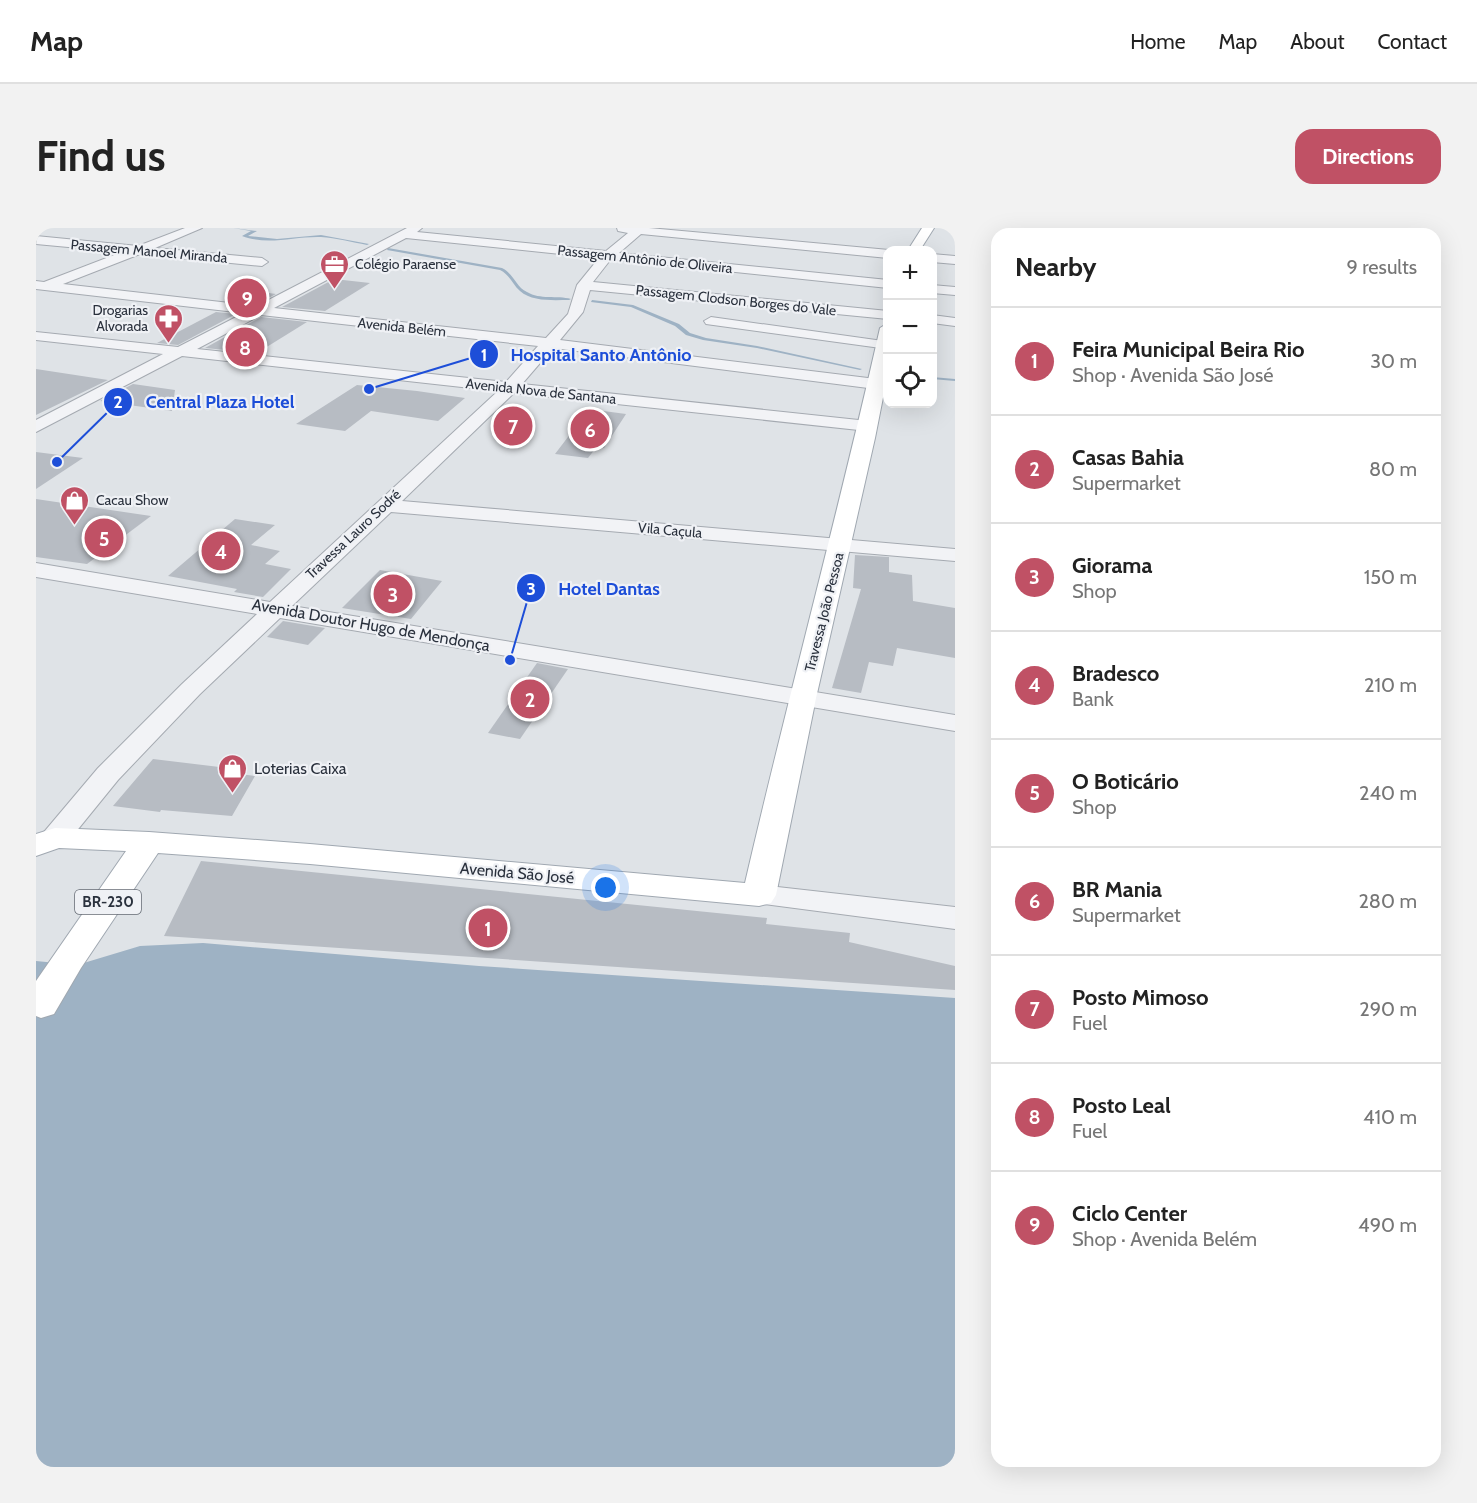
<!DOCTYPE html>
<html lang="en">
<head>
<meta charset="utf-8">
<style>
  body { margin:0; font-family:Cabin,sans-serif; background:#f2f2f2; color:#222 }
  .controls { position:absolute; right:18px; top:18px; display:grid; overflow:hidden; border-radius:12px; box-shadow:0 6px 24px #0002 }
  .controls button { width:54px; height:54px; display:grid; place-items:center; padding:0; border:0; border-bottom:2px solid #e0e0e0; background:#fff; color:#222; font:30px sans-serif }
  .you { position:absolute; left:570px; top:660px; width:21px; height:21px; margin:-15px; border:4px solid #fff; border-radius:50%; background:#1a73e8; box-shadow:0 0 0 9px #1a73e833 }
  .badge { display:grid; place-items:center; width:39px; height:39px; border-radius:50%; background:#c05165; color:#fff; font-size:20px; font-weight:700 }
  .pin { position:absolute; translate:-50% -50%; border:3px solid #fff; box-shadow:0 2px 6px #0006 }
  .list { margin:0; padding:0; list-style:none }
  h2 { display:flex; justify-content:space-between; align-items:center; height:78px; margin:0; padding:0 24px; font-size:26px }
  h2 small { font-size:20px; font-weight:400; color:#767676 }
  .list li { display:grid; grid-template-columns:39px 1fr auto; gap:18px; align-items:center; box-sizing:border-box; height:108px; padding:0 24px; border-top:2px solid #e0e0e0 }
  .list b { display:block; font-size:22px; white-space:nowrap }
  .list p { margin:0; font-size:20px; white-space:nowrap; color:#767676 }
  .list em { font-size:20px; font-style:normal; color:#767676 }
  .icon { flex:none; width:33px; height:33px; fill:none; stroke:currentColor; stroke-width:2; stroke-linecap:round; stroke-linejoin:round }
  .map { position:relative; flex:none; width:919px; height:1239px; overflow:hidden; border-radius:18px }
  header { display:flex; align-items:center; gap:36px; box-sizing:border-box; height:84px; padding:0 30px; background:#fff; border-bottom:2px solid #e0e0e0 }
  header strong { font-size:28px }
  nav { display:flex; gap:33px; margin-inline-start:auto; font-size:21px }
  .intro { display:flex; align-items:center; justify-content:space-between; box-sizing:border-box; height:144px; padding:0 36px }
  h1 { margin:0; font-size:42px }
  .button { padding:15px 27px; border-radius:18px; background:#c05165; color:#fff; font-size:21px; font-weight:700 }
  main { display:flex; gap:36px; padding:0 36px }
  aside { flex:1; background:#fff; border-radius:18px; box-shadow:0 6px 24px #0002 }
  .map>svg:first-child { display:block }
</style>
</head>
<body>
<header>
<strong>Map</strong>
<nav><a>Home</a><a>Map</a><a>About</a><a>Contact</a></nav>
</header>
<div class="intro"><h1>Find us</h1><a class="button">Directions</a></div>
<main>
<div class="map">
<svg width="919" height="1239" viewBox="0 0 919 1239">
  <rect width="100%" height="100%" fill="#dfe3e7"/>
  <path fill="#9eb2c4" d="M 167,715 L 443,738 L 919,770 L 919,1239 L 0,1239 L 0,733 L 41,737 L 104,718 Z"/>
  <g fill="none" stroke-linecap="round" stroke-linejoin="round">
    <g fill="#9eb2c4" fill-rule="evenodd">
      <path d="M 197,0 L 221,3 L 212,8 L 241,11 L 285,7 L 333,16 L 331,17 C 316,14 300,10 285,9 C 259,8 232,18 206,8 L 215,3 Z"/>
      <path d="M 352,20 L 466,40 C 478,46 480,59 491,64 C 504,72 521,67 535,71 L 533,72 C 518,72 496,74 484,63 C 476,56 474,47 464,42 L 351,22 Z"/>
      <path d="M 556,72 L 597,77 L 643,96 L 654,105 L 670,110 L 721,118 L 826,141 L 824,142 L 721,120 L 667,112 L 650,107 L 639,98 L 595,79 L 555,74 Z"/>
      <path d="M 896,149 L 919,151 L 919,153 L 896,151 Z"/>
    </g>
  </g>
  <g fill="#b7bcc3">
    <path d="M 298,51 L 334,55 L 289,83 L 246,79 Z"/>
    <path d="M 219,63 L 240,66 L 221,76 L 200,73 Z"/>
    <path d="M 180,84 L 200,86 L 142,117 L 121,115 Z"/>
    <path d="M 225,89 L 271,94 L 221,125 L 169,120 Z"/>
    <path d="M 0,141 L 72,152 L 0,187 Z"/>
    <path d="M 97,156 L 139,162 L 136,183 L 64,173 Z"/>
    <path d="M 321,157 L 381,163 L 429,170 L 402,193 L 335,183 L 309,203 L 260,196 Z"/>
    <path d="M 560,182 L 590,186 L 568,220 L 559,221 L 552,230 L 519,226 L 548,188 L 555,189 Z"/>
    <path d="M 0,224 L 47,230 L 0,261 Z"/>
    <path d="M 0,271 L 115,288 L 51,336 L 0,329 Z"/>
    <path d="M 199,291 L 239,297 L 215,317 L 244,323 L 229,336 L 255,341 L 227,369 L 198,364 L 201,361 L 132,348 Z"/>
    <path d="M 819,327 L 853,329 L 853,344 L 876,347 L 877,373 L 919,380 L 919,430 L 861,420 L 857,438 L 833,434 L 825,465 L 796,460 L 825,361 L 817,360 Z"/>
    <path d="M 344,342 L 406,353 L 375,391 L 306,380 Z"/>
    <path d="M 247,393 L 289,400 L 272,417 L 231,409 Z"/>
    <path d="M 501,435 L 532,441 L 484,511 L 452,505 Z"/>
    <path d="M 117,531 L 200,541 L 197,545 L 219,548 L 196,588 L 125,582 L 124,584 L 77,578 Z"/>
    <path d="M 165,633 L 731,690 L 730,696 L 814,705 L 813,714 L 919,738 L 919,762 L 128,708 Z"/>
  </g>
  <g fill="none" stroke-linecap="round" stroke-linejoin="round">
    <defs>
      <g id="minor">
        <path d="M 149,0 L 166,0 L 119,20 L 226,30 L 232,34 L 226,38 L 104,26 L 27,56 L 221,78 L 371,0 L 386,0 L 381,4 L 570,23 L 592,5 L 582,3 L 581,0 L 613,0 L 853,22 L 852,30 L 605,6 L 583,25 L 852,52 L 852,60 L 575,31 L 557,54 L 852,83 L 852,91 L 554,62 L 547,84 L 524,112 L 840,151 L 848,156 L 846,159 L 840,161 L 517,120 L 486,156 L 832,193 L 838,194 L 841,198 L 838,202 L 832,203 L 478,165 L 366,273 L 919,321 L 919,333 L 355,284 L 256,378 L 919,487 L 919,503 L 244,390 L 164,466 L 82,552 L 30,616 L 19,619 L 8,616 L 4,610 L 8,604 L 62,540 L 146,456 L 221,386 L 0,349 L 0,335 L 234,374 L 462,163 L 146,128 L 0,204 L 0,192 L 127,126 L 0,112 L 0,104 L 142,119 L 208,85 L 0,61 L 0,53 L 8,54 L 86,24 L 0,16 L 0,8 L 102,18 ZM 370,10 L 563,30 L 541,57 L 532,86 L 510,110 L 238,80 ZM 225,87 L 502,118 L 470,154 L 161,121 Z"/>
        <path d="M 896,26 L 919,28 L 919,36 L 896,34 Z"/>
        <path d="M 896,57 L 919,59 L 919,67 L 896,65 Z"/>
        <path d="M 896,87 L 919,90 L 919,98 L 896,95 Z"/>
        <path d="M 675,89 L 847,113 L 852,115 L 852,121 L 670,96 L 668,93 Z"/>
        <path d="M 723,657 L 919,679 L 919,701 L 712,674 L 707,667 L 712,660 Z"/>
      </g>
      <g id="major">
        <path d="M 886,0 L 898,0 L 884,22 L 872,22 Z"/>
        <path d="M 852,95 L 852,144 L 839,210 L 780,470 L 740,667 L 735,675 L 723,678 L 274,636 L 122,625 L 45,740 L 18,786 L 5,790 L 0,788 L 0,753 L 90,623 L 23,620 L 0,628 L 0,606 L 19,600 L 113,604 L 274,616 L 709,655 C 752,469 802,286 844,100 Z"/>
      </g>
    </defs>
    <use href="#minor" stroke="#a5aab1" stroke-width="2"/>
    <use href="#major" stroke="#a0a8b1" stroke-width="2"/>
    <use href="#minor" fill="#f2f3f6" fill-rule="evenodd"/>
    <use href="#major" fill="#fff" fill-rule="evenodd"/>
  </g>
  <defs>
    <symbol id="office-pin" viewBox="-11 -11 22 30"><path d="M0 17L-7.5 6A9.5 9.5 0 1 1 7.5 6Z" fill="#c05165" stroke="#eff1f5"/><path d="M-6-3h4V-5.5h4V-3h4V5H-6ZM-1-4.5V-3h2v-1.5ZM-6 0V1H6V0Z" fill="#fff"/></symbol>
    <symbol id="pharmacy-pin" viewBox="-11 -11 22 30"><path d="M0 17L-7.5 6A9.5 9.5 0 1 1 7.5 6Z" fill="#c05165" stroke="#eff1f5"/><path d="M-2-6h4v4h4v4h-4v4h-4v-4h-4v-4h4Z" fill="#fff"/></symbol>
    <symbol id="shop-pin" viewBox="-11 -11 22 30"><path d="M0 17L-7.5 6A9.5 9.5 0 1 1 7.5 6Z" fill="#c05165" stroke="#eff1f5"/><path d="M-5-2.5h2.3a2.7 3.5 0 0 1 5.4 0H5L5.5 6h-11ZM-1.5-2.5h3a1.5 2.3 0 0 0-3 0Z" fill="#fff"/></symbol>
  </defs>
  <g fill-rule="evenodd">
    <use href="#office-pin" x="282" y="20" width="33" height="45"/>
    <use href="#pharmacy-pin" x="116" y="74" width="33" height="45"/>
    <use href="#shop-pin" x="22" y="256" width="33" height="45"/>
    <use href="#shop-pin" x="180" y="524" width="33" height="45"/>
  </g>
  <g text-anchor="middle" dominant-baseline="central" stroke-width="4.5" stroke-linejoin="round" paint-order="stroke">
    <g font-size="14" fill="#2a313d" stroke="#eff1f5">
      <text transform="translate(113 23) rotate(5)">Passagem Manoel Miranda</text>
      <text transform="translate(609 31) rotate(6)">Passagem Antônio de Oliveira</text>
      <text transform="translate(700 72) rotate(6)">Passagem Clodson Borges do Vale</text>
      <text transform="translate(366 99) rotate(6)">Avenida Belém</text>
      <text transform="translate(505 163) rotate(6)">Avenida Nova de Santana</text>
      <text transform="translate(634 302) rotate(5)">Vila Caçula</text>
      <text transform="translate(317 306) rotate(-43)">Travessa Lauro Sodré</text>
      <text transform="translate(788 384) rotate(-76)">Travessa João Pessoa</text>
    </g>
    <g font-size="14" fill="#2a313d" stroke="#eff1f5" text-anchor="start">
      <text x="319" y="36">Colégio Paraense</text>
      <text x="112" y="82" text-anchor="end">Drogarias<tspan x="112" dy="16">Alvorada</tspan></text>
      <text x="60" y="272">Cacau Show</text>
    </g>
    <rect fill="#eff1f5" stroke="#656b74" stroke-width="1.5" x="39" y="662" width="66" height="24" rx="4.5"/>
    <g font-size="15" font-weight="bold" fill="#2a313d">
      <text x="72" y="674">BR-230</text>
    </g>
    <g font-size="16" fill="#2a313d" stroke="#eff1f5">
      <text transform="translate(335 397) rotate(10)">Avenida Doutor Hugo de Mendonça</text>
      <text transform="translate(481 645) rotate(5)">Avenida São José</text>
    </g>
    <g font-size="16" fill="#2a313d" stroke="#eff1f5" text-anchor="start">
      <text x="218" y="540">Loterias Caixa</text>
    </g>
  </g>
  <path fill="none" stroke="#1d4ed8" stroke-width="2" d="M333 161L448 126M21 234L82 174M474 432L495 360"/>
  <g fill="#1d4ed8" stroke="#eff1f5" stroke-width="2">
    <circle cx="333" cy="161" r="6"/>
    <circle cx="21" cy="234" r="6"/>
    <circle cx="474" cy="432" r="6"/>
    <circle cx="448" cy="126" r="15"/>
    <circle cx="82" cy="174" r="15"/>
    <circle cx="495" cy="360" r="15"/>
  </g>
  <g font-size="18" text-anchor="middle" font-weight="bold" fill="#fff">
    <text x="448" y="133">1</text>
    <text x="82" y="180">2</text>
    <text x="495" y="367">3</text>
  </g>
  <g font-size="18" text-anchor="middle" font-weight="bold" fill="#1d4ed8" stroke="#eff1f5" stroke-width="4.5" stroke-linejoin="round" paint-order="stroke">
    <text x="565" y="133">Hospital Santo Antônio</text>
    <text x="184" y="180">Central Plaza Hotel</text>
    <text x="573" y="367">Hotel Dantas</text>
  </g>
</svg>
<div class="controls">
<button>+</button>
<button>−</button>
<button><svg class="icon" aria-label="locate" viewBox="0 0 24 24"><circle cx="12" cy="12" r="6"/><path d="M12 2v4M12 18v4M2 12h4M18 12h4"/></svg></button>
</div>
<div class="you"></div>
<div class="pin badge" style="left:452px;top:700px">1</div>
<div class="pin badge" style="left:494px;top:471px">2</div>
<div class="pin badge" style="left:357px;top:366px">3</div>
<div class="pin badge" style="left:185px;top:323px">4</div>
<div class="pin badge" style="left:68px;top:310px">5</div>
<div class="pin badge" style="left:554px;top:201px">6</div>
<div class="pin badge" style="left:477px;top:198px">7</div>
<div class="pin badge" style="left:209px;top:119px">8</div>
<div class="pin badge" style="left:211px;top:70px">9</div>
</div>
<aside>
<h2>Nearby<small>9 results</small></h2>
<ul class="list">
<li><span class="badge">1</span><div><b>Feira Municipal Beira Rio</b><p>Shop · Avenida São José</p></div><em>30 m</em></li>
<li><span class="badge">2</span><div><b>Casas Bahia</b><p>Supermarket</p></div><em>80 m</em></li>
<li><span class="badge">3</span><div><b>Giorama</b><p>Shop</p></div><em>150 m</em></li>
<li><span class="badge">4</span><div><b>Bradesco</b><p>Bank</p></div><em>210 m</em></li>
<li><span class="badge">5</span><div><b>O Boticário</b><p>Shop</p></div><em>240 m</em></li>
<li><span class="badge">6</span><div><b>BR Mania</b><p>Supermarket</p></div><em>280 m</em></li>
<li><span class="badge">7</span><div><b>Posto Mimoso</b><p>Fuel</p></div><em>290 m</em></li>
<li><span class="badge">8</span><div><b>Posto Leal</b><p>Fuel</p></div><em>410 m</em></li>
<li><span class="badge">9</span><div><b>Ciclo Center</b><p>Shop · Avenida Belém</p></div><em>490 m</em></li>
</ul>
</aside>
</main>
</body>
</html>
